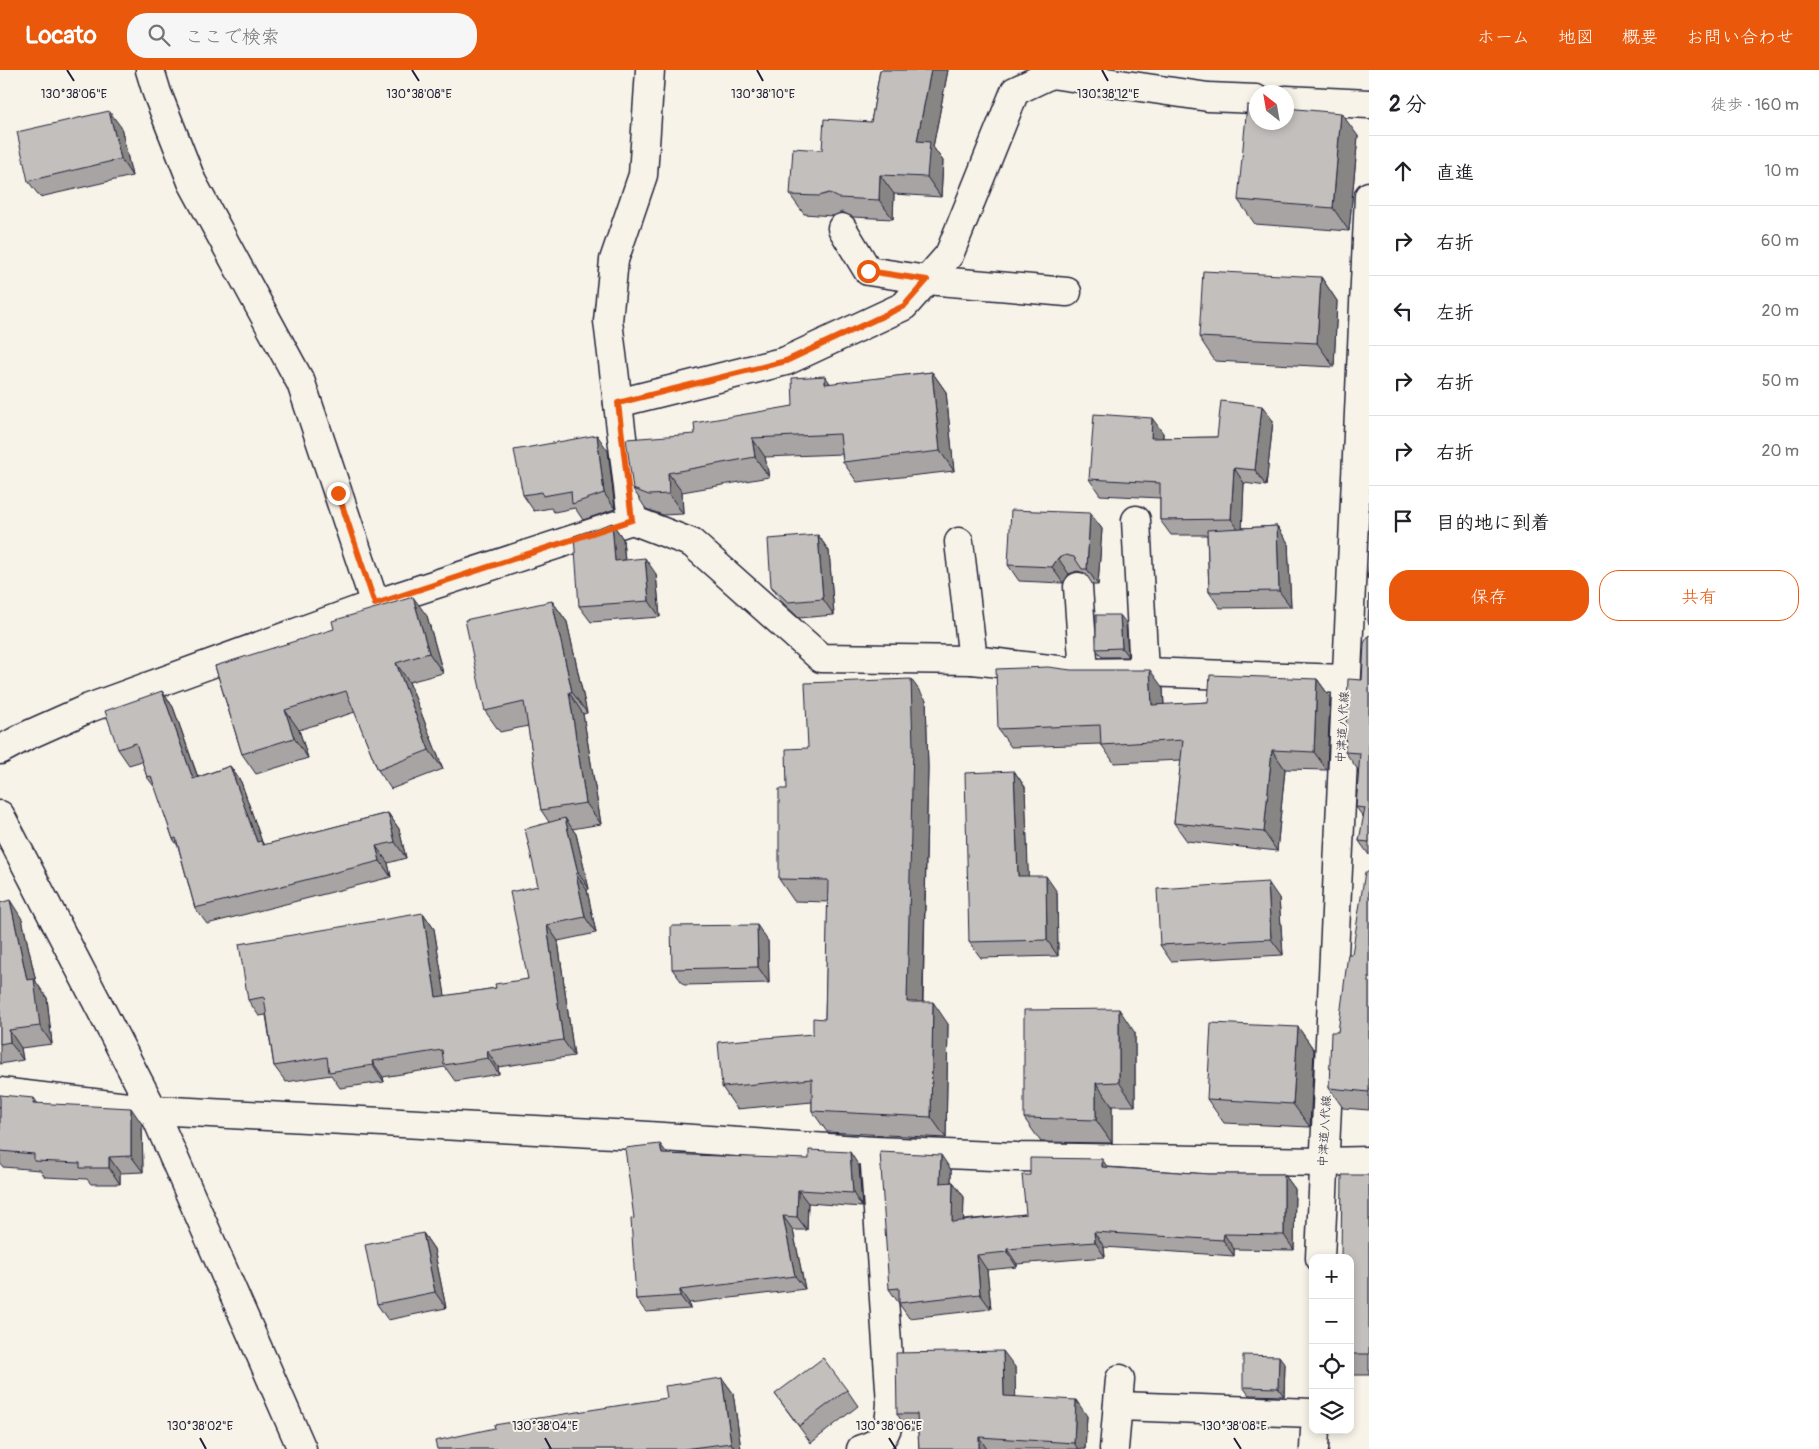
<!DOCTYPE html>
<html lang="ja">
<head>
<meta charset="utf-8">
<style>
  body { margin:0; font-family:Pangolin,"Klee One",sans-serif; background:#f6f6f6; color:#202124 }
  .controls { position:absolute; right:15px; bottom:15px; display:grid; overflow:hidden; border-radius:10px; box-shadow:0 2px 8px #0003 }
  .controls button { width:45px; height:45px; display:grid; place-items:center; padding:0; border:0; border-bottom:1px solid #e0e0e0; background:#fff; color:#202124; font:25px sans-serif }
  .compass { position:absolute; left:1249px; top:15px; width:45px; height:45px; border-radius:50%; background:#fff; box-shadow:0 2px 8px #0003; rotate:329deg }
  .stop { position:absolute; width:15px; height:15px; margin:-11px; border:4px solid #ea580c; border-radius:50%; background:#fff }
  .stop.end { background:#ea580c; border-color:#fff; box-shadow:0 1px 5px #0008 }
  .list { margin:0; padding:0; list-style:none }
  h2 { display:flex; justify-content:space-between; align-items:center; height:65px; margin:0; padding:0 20px; font-size:21px }
  h2 small { font-size:16px; font-weight:400; color:#757577 }
  .list li { display:grid; grid-template-columns:32px 1fr auto; gap:15px; align-items:center; box-sizing:border-box; height:70px; padding:0 20px; border-top:1px solid #e0e0e0 }
  .list b { display:block; font-size:19px; white-space:nowrap }
  .list em { font-size:16px; font-style:normal; color:#757577 }
  .actions { display:flex; gap:10px; padding:15px 20px }
  .actions a { flex:1; padding:11px 0; border:1px solid #ea580c; border-radius:20px; text-align:center; font-size:18px; color:#ea580c }
  .actions .main { background:#ea580c; color:#fff }
  .icon { flex:none; width:28px; height:28px; fill:none; stroke:currentColor; stroke-width:2; stroke-linecap:round; stroke-linejoin:round }
  .map { position:relative; flex:none; width:1369px; height:1379px; overflow:hidden }
  header { display:flex; align-items:center; gap:30px; box-sizing:border-box; height:70px; padding:0 25px; background:#ea580c; color:#fff }
  header strong { font-size:24px }
  nav { display:flex; gap:28px; margin-inline-start:auto; font-size:18px }
  .search { width:350px; height:45px; background:#f6f6f6; display:flex; align-items:center; gap:12px; box-sizing:border-box; padding:0 18px; border-radius:20px; color:#757577; font-size:19px }
  main { display:flex }
  aside { flex:1; background:#fff }
  .map>svg:first-child { display:block }
</style>
</head>
<body>
<header>
<strong>Locato</strong>
<div class="search"><svg class="icon" aria-label="search" viewBox="0 0 24 24"><circle cx="10" cy="10" r="6"/><path d="M15 15l6 6"/></svg>ここで検索</div>
<nav><a>ホーム</a><a>地図</a><a>概要</a><a>お問い合わせ</a></nav>
</header>
<main>
<div class="map">
<svg width="1369" height="1379" viewBox="0 0 1369 1379">
  <rect width="100%" height="100%" fill="#f7f3e8"/>
  <filter id="ink" filterUnits="userSpaceOnUse"><feTurbulence type="fractalNoise" baseFrequency=".02" numOctaves="2"/><feDisplacementMap in="SourceGraphic" scale="10" xChannelSelector="R" yChannelSelector="G"/><feConvolveMatrix kernelMatrix="1 2 1 2 8 2 1 2 1" color-interpolation-filters="sRGB"/></filter>
  <g filter="url(#ink)">
    <g fill="none" stroke-linecap="round" stroke-linejoin="round">
      <defs>
        <g id="minor">
          <path d="M 150,0 L 157,23 L 192,112 L 301,313 L 375,534"/>
          <path d="M 1286,30 L 1369,34"/>
          <path d="M 842,158 L 868,201 L 927,210 L 1067,222"/>
          <path d="M 618,333 L 786,291 L 904,236 L 949,185 L 1015,21 L 1051,4 L 1208,27 L 1256,29"/>
          <path d="M 632,450 L 608,251 L 614,190 L 643,105 L 650,0"/>
          <path d="M 1136,450 L 1144,602"/>
          <path d="M 959,472 L 973,590"/>
          <path d="M 1078,517 L 1084,603"/>
          <path d="M 0,680 L 26,666 L 89,638 L 375,534 L 632,450 L 692,473 L 821,588 L 973,590 L 1084,603 L 1144,602 L 1345,609"/>
          <path d="M 0,745 L 153,1040 L 302,1379"/>
          <path d="M 0,1022 L 153,1040 L 633,1065 L 874,1081 L 1017,1087 L 1323,1092 L 1369,1091"/>
          <path d="M 1118,1336 L 1313,1343"/>
          <path d="M 861,1379 C 886,1373 890,1356 891,1333 L 874,1081"/>
          <path d="M 1114,1379 L 1120,1309"/>
        </g>
        <g id="major">
          <path d="M 1320,1188 L 1369,126"/>
          <path d="M 1314,1379 L 1315,1360"/>
        </g>
      </defs>
      <use href="#minor" stroke="#22223b" stroke-width="31"/>
      <use href="#major" stroke="#22223b" stroke-width="31"/>
      <use href="#minor" stroke="#f7f3e8" stroke-width="28"/>
      <use href="#major" stroke="#f7f3e8" stroke-width="28"/>
    </g>
    <g fill="#a7a4a3" stroke="#22223b">
      <path d="M 880,0 L 948,0 L 933,77 L 943,91 L 941,127 L 894,124 L 893,149 L 853,147 L 842,142 L 833,146 L 804,144 L 790,125 L 822,80 L 871,52 Z"/>
      <path d="M 121,57 L 132,106 L 40,127 L 28,111 Z"/>
      <path d="M 1358,66 L 1349,161 L 1255,154 L 1238,130 Z"/>
      <path d="M 1321,207 L 1337,231 L 1334,297 L 1215,291 L 1199,267 Z"/>
      <path d="M 932,302 L 946,322 L 954,401 L 857,412 L 843,392 L 842,384 L 765,387 L 769,407 L 682,422 L 683,444 L 663,445 L 646,439 L 633,419 L 695,364 L 793,336 L 825,306 L 830,314 Z"/>
      <path d="M 1262,336 L 1273,351 L 1266,416 L 1244,413 L 1242,458 L 1277,456 L 1288,473 L 1291,537 L 1220,538 L 1209,522 L 1207,465 L 1171,465 L 1160,450 L 1160,428 L 1100,425 L 1089,409 L 1163,363 L 1163,368 L 1217,367 Z"/>
      <path d="M 608,381 L 615,439 L 583,450 L 575,438 L 554,442 L 551,438 L 534,441 L 523,425 Z"/>
      <path d="M 1090,443 L 1102,459 L 1098,515 L 1093,515 L 1085,503 L 1077,501 L 1069,504 L 1063,513 L 1019,511 L 1008,495 Z"/>
      <path d="M 612,453 L 623,469 L 625,490 L 656,504 L 660,547 L 591,552 L 579,536 Z"/>
      <path d="M 818,465 L 829,481 L 834,545 L 799,548 L 782,532 L 771,516 Z"/>
      <path d="M 552,531 L 567,552 L 587,643 L 583,644 L 601,754 L 572,759 L 576,764 L 589,819 L 587,820 L 596,863 L 558,871 L 574,986 L 498,997 L 499,1004 L 455,1011 L 445,997 L 383,1007 L 384,1012 L 340,1018 L 331,1005 L 286,1012 L 274,996 L 266,945 L 259,946 L 248,930 L 423,843 L 434,859 L 445,926 L 496,918 L 528,909 L 538,816 L 549,752 L 541,740 L 528,656 L 500,662 L 485,641 Z"/>
      <path d="M 427,546 L 443,603 L 409,612 L 443,699 L 391,719 L 378,700 L 355,642 L 299,660 L 308,688 L 256,704 L 242,684 L 215,596 Z"/>
      <path d="M 1126,553 L 1128,587 L 1102,587 L 1096,579 Z"/>
      <path d="M 1369,565 L 1369,785 L 1359,771 L 1364,748 L 1356,737 L 1359,701 L 1345,682 L 1362,610 Z"/>
      <path d="M 1317,609 L 1330,627 L 1327,700 L 1285,699 L 1277,781 L 1187,771 L 1174,753 L 1181,690 L 1114,693 L 1101,674 L 1011,677 L 998,659 L 1163,618 L 1164,635 L 1208,632 Z"/>
      <path d="M 162,621 L 173,637 L 198,707 L 230,696 L 241,712 L 262,772 L 264,775 L 388,743 L 399,759 L 406,788 L 388,793 L 391,807 L 207,854 L 195,838 L 178,776 L 173,769 L 156,719 L 147,707 L 142,691 L 129,695 L 118,679 Z"/>
      <path d="M 926,630 L 928,698 L 923,932 L 948,954 L 946,1068 L 827,1062 L 812,1041 L 812,1032 L 737,1039 L 722,1017 L 813,964 L 825,949 L 828,832 L 794,831 L 779,809 L 787,719 L 808,678 Z"/>
      <path d="M 1014,701 L 1025,717 L 1028,806 L 1057,822 L 1058,886 L 981,888 L 969,872 Z"/>
      <path d="M 1369,802 L 1369,1040 L 1343,1038 L 1329,1018 L 1338,962 Z"/>
      <path d="M 1279,828 L 1283,885 L 1171,891 L 1160,875 Z"/>
      <path d="M 0,833 L 22,849 L 36,912 L 47,928 L 52,974 L 21,978 L 23,990 L 0,994 Z"/>
      <path d="M 768,871 L 769,913 L 684,915 L 672,899 Z"/>
      <path d="M 1298,957 L 1314,980 L 1310,1057 L 1224,1053 L 1207,1029 Z"/>
      <path d="M 1135,963 L 1135,1036 L 1112,1036 L 1112,1073 L 1041,1072 L 1024,1048 Z"/>
      <path d="M 0,1025 L 37,1034 L 142,1054 L 143,1102 L 120,1103 L 120,1114 L 91,1114 L 87,1109 L 45,1107 L 40,1100 L 3,1097 L 0,1093 Z"/>
      <path d="M 667,1084 L 859,1096 L 862,1137 L 808,1133 L 807,1160 L 793,1160 L 805,1219 L 689,1233 L 690,1239 L 646,1242 L 636,1229 L 634,1148 Z"/>
      <path d="M 1108,1097 L 1209,1104 L 1284,1104 L 1295,1119 L 1294,1180 L 1234,1179 L 1234,1186 L 1104,1177 L 1105,1187 L 1017,1194 L 1017,1197 L 987,1200 L 991,1239 L 909,1248 L 889,1219 L 951,1100 L 951,1112 L 953,1112 L 964,1127 L 963,1150 L 1026,1144 Z"/>
      <path d="M 1369,1105 L 1369,1305 L 1354,1305 L 1350,1299 L 1350,1188 Z"/>
      <path d="M 423,1163 L 434,1179 L 446,1238 L 388,1250 L 377,1234 Z"/>
      <path d="M 1285,1294 L 1284,1326 L 1249,1325 L 1243,1317 Z"/>
      <path d="M 1015,1297 L 1015,1327 L 1087,1346 L 1085,1379 L 919,1379 L 918,1360 L 908,1360 L 897,1344 Z"/>
      <path d="M 722,1308 L 733,1323 L 741,1379 L 437,1379 L 667,1328 Z"/>
      <path d="M 847,1320 L 858,1336 L 811,1373 L 775,1324 Z"/>
    </g>
    <g fill="#888684" stroke="#22223b">
      <path d="M 931,0 L 948,0 L 933,77 L 943,91 L 941,127 L 927,107 L 917,71 Z"/>
      <path d="M 109,41 L 121,57 L 132,106 L 121,89 Z"/>
      <path d="M 1341,43 L 1358,66 L 1349,161 L 1333,138 Z"/>
      <path d="M 880,105 L 894,124 L 893,149 L 879,130 Z"/>
      <path d="M 1321,207 L 1337,231 L 1334,297 L 1317,273 Z"/>
      <path d="M 932,302 L 946,322 L 954,401 L 940,381 Z"/>
      <path d="M 825,306 L 839,326 L 825,314 Z"/>
      <path d="M 1262,336 L 1273,351 L 1266,416 L 1255,400 Z"/>
      <path d="M 1152,348 L 1163,363 L 1162,384 L 1151,368 Z"/>
      <path d="M 597,365 L 608,381 L 615,439 L 604,423 Z"/>
      <path d="M 752,368 L 765,387 L 769,407 L 755,387 Z"/>
      <path d="M 1234,398 L 1244,413 L 1242,464 L 1231,449 Z"/>
      <path d="M 668,403 L 682,422 L 683,444 L 669,424 Z"/>
      <path d="M 1090,443 L 1102,459 L 1098,515 L 1087,499 Z"/>
      <path d="M 612,453 L 623,469 L 626,507 L 615,491 Z"/>
      <path d="M 1277,456 L 1288,473 L 1291,537 L 1279,521 Z"/>
      <path d="M 818,465 L 829,481 L 834,545 L 823,529 Z"/>
      <path d="M 645,488 L 656,504 L 660,547 L 649,531 Z"/>
      <path d="M 1058,488 L 1069,504 L 1063,513 L 1052,497 Z"/>
      <path d="M 413,527 L 427,546 L 443,603 L 429,583 Z"/>
      <path d="M 552,531 L 567,552 L 587,643 L 572,622 Z"/>
      <path d="M 1120,545 L 1126,553 L 1128,587 L 1122,578 Z"/>
      <path d="M 396,593 L 409,612 L 443,699 L 429,680 Z"/>
      <path d="M 1150,600 L 1163,618 L 1165,654 L 1152,635 Z"/>
      <path d="M 911,609 L 926,630 L 928,698 L 922,954 L 907,932 Z"/>
      <path d="M 1317,609 L 1330,627 L 1327,700 L 1314,682 Z"/>
      <path d="M 162,621 L 173,637 L 204,725 L 193,709 Z"/>
      <path d="M 569,622 L 583,644 L 601,754 L 586,733 Z"/>
      <path d="M 285,640 L 299,660 L 308,688 L 294,668 Z"/>
      <path d="M 1272,680 L 1285,699 L 1277,781 L 1264,762 Z"/>
      <path d="M 230,696 L 241,712 L 262,772 L 273,787 L 257,772 Z"/>
      <path d="M 1014,701 L 1025,717 L 1029,823 L 1018,806 Z"/>
      <path d="M 388,743 L 399,759 L 406,788 L 395,772 Z"/>
      <path d="M 565,748 L 576,764 L 589,819 L 578,803 Z"/>
      <path d="M 376,776 L 388,793 L 391,807 L 380,791 Z"/>
      <path d="M 576,804 L 587,820 L 596,863 L 585,847 Z"/>
      <path d="M 1046,806 L 1057,822 L 1058,886 L 1047,870 Z"/>
      <path d="M 1268,812 L 1279,828 L 1283,885 L 1271,869 Z"/>
      <path d="M 10,830 L 22,849 L 36,912 L 47,928 L 52,974 L 40,956 L 27,910 Z"/>
      <path d="M 423,843 L 434,859 L 448,943 L 436,927 Z"/>
      <path d="M 547,855 L 558,871 L 574,986 L 563,970 Z"/>
      <path d="M 757,855 L 768,871 L 769,913 L 758,897 Z"/>
      <path d="M 933,932 L 948,954 L 946,1068 L 931,1047 Z"/>
      <path d="M 1119,939 L 1135,963 L 1135,1036 L 1119,1012 Z"/>
      <path d="M 1298,957 L 1314,980 L 1310,1057 L 1293,1034 Z"/>
      <path d="M 9,960 L 21,978 L 23,990 L 10,972 Z"/>
      <path d="M 487,981 L 498,997 L 499,1004 L 488,988 Z"/>
      <path d="M 372,991 L 383,1007 L 384,1012 L 373,995 Z"/>
      <path d="M 1096,1013 L 1112,1036 L 1112,1073 L 1096,1050 Z"/>
      <path d="M 34,1028 L 45,1044 L 33,1033 Z"/>
      <path d="M 131,1038 L 142,1054 L 143,1102 L 131,1086 Z"/>
      <path d="M 660,1074 L 670,1087 L 662,1084 Z"/>
      <path d="M 850,1082 L 859,1096 L 862,1137 L 853,1123 Z"/>
      <path d="M 941,1085 L 951,1100 L 951,1128 L 940,1113 Z"/>
      <path d="M 109,1087 L 120,1103 L 120,1114 L 109,1098 Z"/>
      <path d="M 1102,1089 L 1112,1104 L 1102,1097 Z"/>
      <path d="M 1284,1104 L 1295,1119 L 1294,1180 L 1284,1165 Z"/>
      <path d="M 953,1112 L 964,1127 L 963,1167 L 952,1152 Z"/>
      <path d="M 798,1120 L 808,1133 L 807,1160 L 797,1147 Z"/>
      <path d="M 783,1146 L 793,1160 L 805,1219 L 795,1206 Z"/>
      <path d="M 1094,1162 L 1104,1177 L 1105,1187 L 1095,1172 Z"/>
      <path d="M 423,1163 L 434,1179 L 446,1238 L 435,1222 Z"/>
      <path d="M 1224,1164 L 1234,1179 L 1234,1186 L 1223,1170 Z"/>
      <path d="M 1007,1179 L 1017,1194 L 1017,1197 L 1007,1182 Z"/>
      <path d="M 977,1185 L 987,1200 L 991,1239 L 980,1224 Z"/>
      <path d="M 680,1220 L 689,1233 L 690,1239 L 680,1226 Z"/>
      <path d="M 1003,1281 L 1015,1297 L 1016,1342 L 1004,1326 Z"/>
      <path d="M 1279,1286 L 1285,1294 L 1284,1326 L 1278,1318 Z"/>
      <path d="M 722,1308 L 733,1323 L 741,1379 L 735,1379 L 731,1373 Z"/>
      <path d="M 1076,1330 L 1087,1346 L 1085,1379 L 1078,1379 L 1074,1373 Z"/>
      <path d="M 979,1367 L 987,1379 L 979,1379 Z"/>
    </g>
    <g fill="#c2bfbd" stroke="#22223b">
      <path d="M 880,0 L 931,0 L 917,71 L 930,72 L 927,107 L 880,105 L 879,130 L 839,128 L 829,123 L 819,126 L 790,125 L 793,78 L 822,80 L 824,49 L 871,52 Z"/>
      <path d="M 1247,35 L 1256,36 L 1256,52 L 1286,52 L 1286,38 L 1341,43 L 1333,138 L 1238,130 Z"/>
      <path d="M 109,41 L 121,89 L 28,111 L 17,62 Z"/>
      <path d="M 1203,201 L 1321,207 L 1317,273 L 1199,267 Z"/>
      <path d="M 932,302 L 940,381 L 843,392 L 840,364 L 752,368 L 755,387 L 668,403 L 669,424 L 649,425 L 633,419 L 626,369 L 695,364 L 694,353 L 793,336 L 792,308 L 825,306 L 825,314 Z"/>
      <path d="M 1221,331 L 1262,336 L 1255,400 L 1234,398 L 1231,449 L 1160,450 L 1160,413 L 1089,409 L 1094,344 L 1152,348 L 1151,368 L 1217,367 Z"/>
      <path d="M 597,365 L 604,423 L 572,434 L 571,421 L 543,426 L 542,422 L 523,425 L 514,380 Z"/>
      <path d="M 1011,440 L 1090,443 L 1087,499 L 1082,499 L 1074,487 L 1066,485 L 1058,488 L 1052,497 L 1008,495 Z"/>
      <path d="M 612,453 L 615,491 L 645,488 L 649,531 L 579,536 L 574,466 Z"/>
      <path d="M 1277,456 L 1279,521 L 1209,522 L 1207,460 Z"/>
      <path d="M 818,465 L 823,529 L 788,532 L 771,516 L 768,469 Z"/>
      <path d="M 1369,497 L 1369,509 L 1367,508 Z"/>
      <path d="M 1369,524 L 1369,555 L 1368,551 Z"/>
      <path d="M 413,527 L 429,583 L 396,593 L 429,680 L 378,700 L 346,621 L 285,640 L 294,668 L 242,684 L 215,596 L 334,559 L 332,551 Z"/>
      <path d="M 552,531 L 572,622 L 569,622 L 586,733 L 541,740 L 524,632 L 485,641 L 465,550 Z"/>
      <path d="M 1096,545 L 1120,545 L 1122,578 L 1096,579 Z"/>
      <path d="M 1369,565 L 1369,772 L 1359,771 L 1365,738 L 1356,737 L 1360,683 L 1345,682 L 1348,609 L 1362,610 L 1364,573 Z"/>
      <path d="M 1048,597 L 1071,600 L 1150,600 L 1152,635 L 1208,632 L 1210,605 L 1317,609 L 1314,682 L 1272,680 L 1264,762 L 1174,753 L 1183,670 L 1101,675 L 1100,655 L 998,659 L 996,599 Z"/>
      <path d="M 911,609 L 913,676 L 907,932 L 933,932 L 931,1047 L 812,1041 L 812,1009 L 722,1017 L 718,972 L 813,964 L 813,948 L 825,949 L 828,810 L 779,809 L 779,719 L 787,719 L 786,679 L 808,678 L 805,613 Z"/>
      <path d="M 162,621 L 193,709 L 230,696 L 257,772 L 261,771 L 263,775 L 388,743 L 395,772 L 376,776 L 380,791 L 195,838 L 176,768 L 173,769 L 151,706 L 147,707 L 136,673 L 118,679 L 105,641 Z"/>
      <path d="M 1014,701 L 1018,806 L 1046,806 L 1047,870 L 969,872 L 965,703 Z"/>
      <path d="M 565,748 L 578,803 L 576,804 L 585,847 L 547,855 L 563,970 L 487,981 L 488,988 L 444,995 L 442,980 L 372,991 L 373,995 L 329,1002 L 327,987 L 274,996 L 264,927 L 248,930 L 239,874 L 423,843 L 436,927 L 496,918 L 495,914 L 528,909 L 510,822 L 538,816 L 525,759 Z"/>
      <path d="M 1365,802 L 1369,802 L 1369,1022 L 1329,1018 L 1331,962 L 1338,962 L 1348,884 L 1352,884 Z"/>
      <path d="M 1268,812 L 1271,869 L 1160,875 L 1157,819 Z"/>
      <path d="M 10,830 L 27,910 L 34,909 L 40,956 L 9,960 L 10,972 L 0,974 L 0,833 Z"/>
      <path d="M 757,855 L 758,897 L 672,899 L 671,856 Z"/>
      <path d="M 1119,939 L 1119,1012 L 1096,1013 L 1096,1050 L 1024,1048 L 1024,940 Z"/>
      <path d="M 1211,953 L 1298,957 L 1293,1034 L 1207,1029 Z"/>
      <path d="M 0,1025 L 34,1028 L 33,1033 L 131,1038 L 131,1086 L 109,1087 L 109,1098 L 80,1098 L 80,1093 L 34,1091 L 34,1084 L 0,1081 Z"/>
      <path d="M 660,1074 L 662,1084 L 809,1089 L 809,1080 L 850,1082 L 853,1123 L 798,1120 L 797,1147 L 783,1146 L 795,1206 L 680,1220 L 680,1226 L 636,1229 L 631,1149 L 634,1148 L 625,1078 Z"/>
      <path d="M 880,1082 L 941,1085 L 940,1113 L 953,1112 L 952,1152 L 1026,1144 L 1022,1105 L 1030,1105 L 1030,1088 L 1102,1089 L 1102,1097 L 1209,1104 L 1284,1104 L 1284,1165 L 1224,1164 L 1223,1170 L 1094,1162 L 1095,1172 L 1007,1179 L 1007,1182 L 977,1185 L 980,1224 L 899,1233 L 899,1218 L 889,1219 Z"/>
      <path d="M 1342,1105 L 1369,1105 L 1369,1284 L 1350,1284 L 1350,1188 L 1341,1188 Z"/>
      <path d="M 423,1163 L 435,1222 L 377,1234 L 365,1175 Z"/>
      <path d="M 1003,1281 L 1004,1326 L 1076,1330 L 1074,1373 L 979,1367 L 979,1379 L 919,1379 L 917,1344 L 897,1344 L 896,1283 Z"/>
      <path d="M 1243,1285 L 1279,1286 L 1278,1318 L 1243,1317 Z"/>
      <path d="M 823,1288 L 847,1320 L 799,1356 L 775,1324 Z"/>
      <path d="M 722,1308 L 731,1373 L 683,1379 L 437,1379 L 435,1371 L 495,1358 L 494,1355 L 667,1328 L 665,1316 Z"/>
    </g>
  </g>
  <g fill="none" stroke-linecap="round" stroke-linejoin="round" filter="url(#ink)">
    <path stroke="#ea580c" stroke-width="6" d="M 338,423 L 375,534 L 632,450 L 618,333 L 786,291 L 904,236 L 927,210 L 868,201"/>
  </g>
  <path fill="none" stroke="#22223b" stroke-width="2" d="M 67,0 L 74,11M 412,0 L 419,11M 757,0 L 763,11M 1102,0 L 1108,11M 200,1368 L 206,1379M 545,1368 L 551,1379M 889,1368 L 896,1379M 1234,1368 L 1241,1379"/>
  <g text-anchor="middle" dominant-baseline="central" stroke-width="4" stroke-linejoin="round" paint-order="stroke">
    <g font-size="12" fill="#22223b" stroke="#f7f3e8">
      <text transform="translate(1343 657) rotate(-87)">中津道八代線</text>
      <text transform="translate(1325 1061) rotate(-87)">中津道八代線</text>
    </g>
  </g>
  <g font-size="12" text-anchor="middle" fill="#22223b" stroke="#f7f3e8" stroke-width="4" stroke-linejoin="round" paint-order="stroke">
    <text x="1108" y="28">130°38'12"E</text>
    <text x="74" y="28">130°38'06"E</text>
    <text x="419" y="28">130°38'08"E</text>
    <text x="763" y="28">130°38'10"E</text>
    <text x="200" y="1360">130°38'02"E</text>
    <text x="545" y="1360">130°38'04"E</text>
    <text x="889" y="1360">130°38'06"E</text>
    <text x="1234" y="1360">130°38'08"E</text>
  </g>
</svg>
<div class="controls">
<button>+</button>
<button>−</button>
<button><svg class="icon" aria-label="locate" viewBox="0 0 24 24"><circle cx="12" cy="12" r="6"/><path d="M12 2v4M12 18v4M2 12h4M18 12h4"/></svg></button>
<button><svg class="icon" aria-label="layers" viewBox="0 0 24 24"><path d="M12 4l9 5-9 5-9-5zM3 14l9 5 9-5"/></svg></button>
</div>
<svg class="compass" viewBox="-18 -18 36 36"><path d="M0-13l5 13h-10z" fill="#e53935"/><path d="M0 13l5-13h-10z" fill="#757577"/></svg>
<div class="stop" style="left:868px;top:201px"></div>
<div class="stop end" style="left:338px;top:423px"></div>
</div>
<aside>
<h2>2 分<small>徒歩 · 160 m</small></h2>
<ul class="list">
<li><svg class="icon" aria-label="ahead" viewBox="0 0 24 24"><path d="M12 20V5M6 11l6-6 6 6"/></svg><div><b>直進</b></div><em>10 m</em></li>
<li><svg class="icon" aria-label="right" viewBox="0 0 24 24"><path d="M7 20v-9h11M14 6l5 5-5 5"/></svg><div><b>右折</b></div><em>60 m</em></li>
<li><svg class="icon" aria-label="left" viewBox="0 0 24 24"><path d="M17 20v-9H6M10 6l-5 5 5 5"/></svg><div><b>左折</b></div><em>20 m</em></li>
<li><svg class="icon" aria-label="right" viewBox="0 0 24 24"><path d="M7 20v-9h11M14 6l5 5-5 5"/></svg><div><b>右折</b></div><em>50 m</em></li>
<li><svg class="icon" aria-label="right" viewBox="0 0 24 24"><path d="M7 20v-9h11M14 6l5 5-5 5"/></svg><div><b>右折</b></div><em>20 m</em></li>
<li><svg class="icon" aria-label="arrive" viewBox="0 0 24 24"><path d="M6 21V4h12l-3 4 3 4H6"/></svg><div><b>目的地に到着</b></div></li>
</ul>
<div class="actions"><a class="main">保存</a><a>共有</a></div>
</aside>
</main>
</body>
</html>
